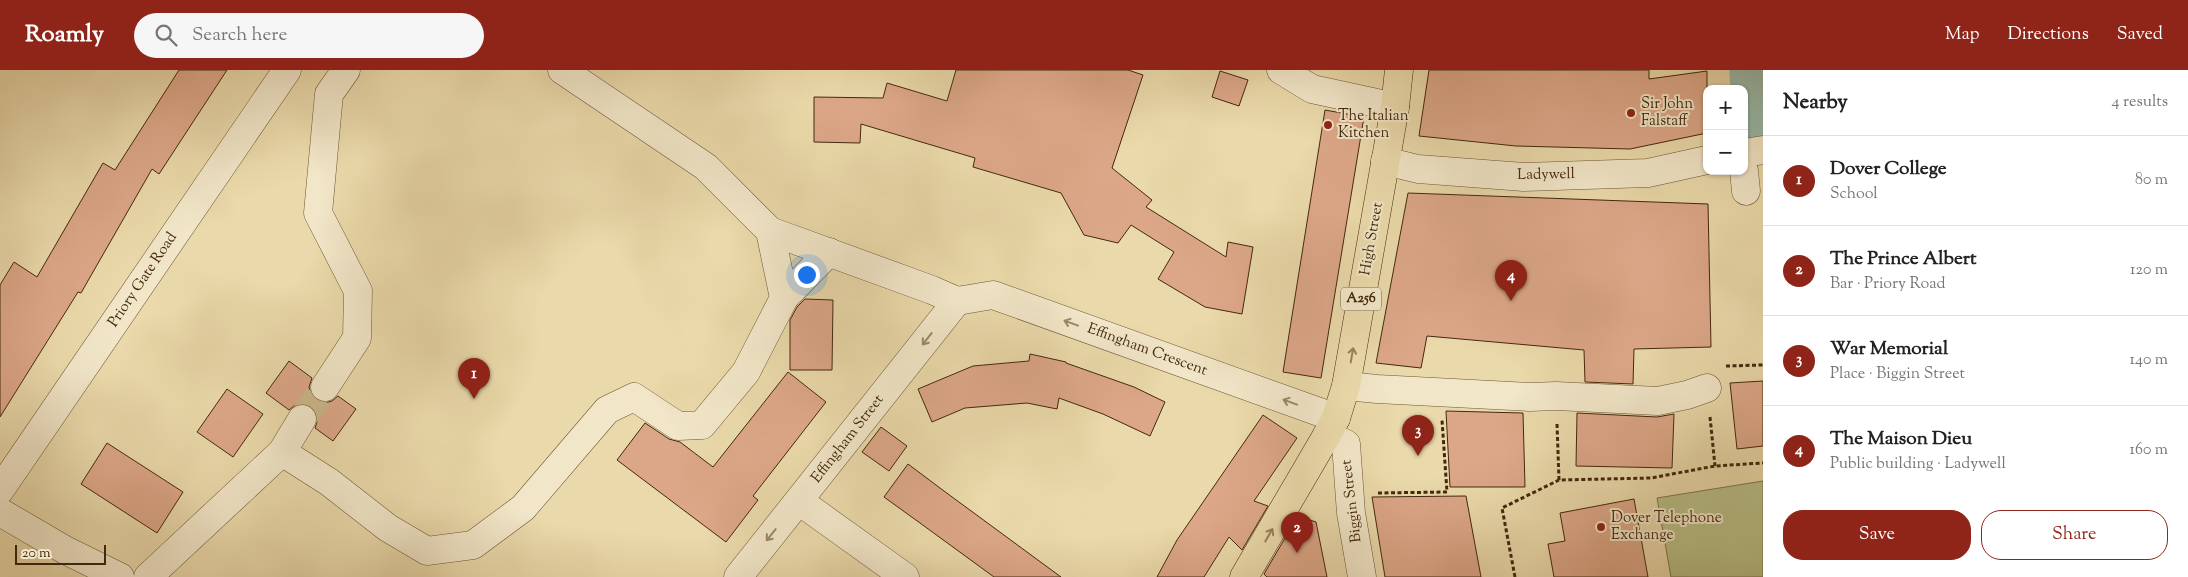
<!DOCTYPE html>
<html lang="en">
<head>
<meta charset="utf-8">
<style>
  body { margin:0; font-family:"Sorts Mill Goudy",serif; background:#f6f6f6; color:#222 }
  .controls { position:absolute; right:15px; top:15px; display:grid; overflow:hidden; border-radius:10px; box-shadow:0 1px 4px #0004 }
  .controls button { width:45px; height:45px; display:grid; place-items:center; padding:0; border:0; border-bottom:1px solid #e0e0e0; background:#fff; color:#222; font:25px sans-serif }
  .scale { position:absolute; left:15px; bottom:12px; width:91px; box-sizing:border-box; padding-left:5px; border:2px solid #44280e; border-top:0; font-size:14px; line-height:18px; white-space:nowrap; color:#44280e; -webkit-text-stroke:4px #f1e6c8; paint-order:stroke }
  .you { position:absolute; left:806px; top:204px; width:18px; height:18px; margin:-12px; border:4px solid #fff; border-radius:50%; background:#1a73e8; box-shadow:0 0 0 8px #1a73e833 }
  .badge { display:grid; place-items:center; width:32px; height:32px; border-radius:50%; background:#8f2418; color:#fff; font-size:16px; font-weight:700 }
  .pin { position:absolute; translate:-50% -41px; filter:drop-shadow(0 1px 2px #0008) }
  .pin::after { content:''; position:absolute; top:26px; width:18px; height:15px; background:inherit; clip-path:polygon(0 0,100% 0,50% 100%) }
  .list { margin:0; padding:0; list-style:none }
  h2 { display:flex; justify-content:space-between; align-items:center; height:65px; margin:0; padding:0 20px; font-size:21px }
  h2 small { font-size:16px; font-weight:400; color:#767676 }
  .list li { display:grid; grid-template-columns:32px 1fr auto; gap:15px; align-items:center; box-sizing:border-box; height:90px; padding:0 20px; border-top:1px solid #e0e0e0 }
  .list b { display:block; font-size:19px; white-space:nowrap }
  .list p { margin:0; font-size:16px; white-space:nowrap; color:#767676 }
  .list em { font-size:16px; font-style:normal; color:#767676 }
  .actions { display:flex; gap:10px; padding:15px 20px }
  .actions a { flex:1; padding:11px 0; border:1px solid #8f2418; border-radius:20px; text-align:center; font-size:18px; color:#8f2418 }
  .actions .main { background:#8f2418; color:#fff }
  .icon { flex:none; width:28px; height:28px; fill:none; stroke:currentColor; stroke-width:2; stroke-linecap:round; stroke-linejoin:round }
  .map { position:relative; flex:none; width:1763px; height:507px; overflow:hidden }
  header { display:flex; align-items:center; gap:30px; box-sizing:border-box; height:70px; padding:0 25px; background:#8f2418; color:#fff }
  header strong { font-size:24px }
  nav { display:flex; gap:28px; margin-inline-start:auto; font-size:18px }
  .search { width:350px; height:45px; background:#f6f6f6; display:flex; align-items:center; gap:12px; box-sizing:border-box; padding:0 18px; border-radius:28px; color:#767676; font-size:19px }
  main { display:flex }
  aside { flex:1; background:#fff }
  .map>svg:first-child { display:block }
</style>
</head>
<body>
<header>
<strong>Roamly</strong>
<div class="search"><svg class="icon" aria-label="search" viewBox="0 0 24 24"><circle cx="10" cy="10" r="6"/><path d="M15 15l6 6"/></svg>Search here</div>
<nav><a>Map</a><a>Directions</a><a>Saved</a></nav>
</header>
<main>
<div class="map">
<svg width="1763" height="507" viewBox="0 0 1763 507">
  <rect width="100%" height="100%" fill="#ead9aa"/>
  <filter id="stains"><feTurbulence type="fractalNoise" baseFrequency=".004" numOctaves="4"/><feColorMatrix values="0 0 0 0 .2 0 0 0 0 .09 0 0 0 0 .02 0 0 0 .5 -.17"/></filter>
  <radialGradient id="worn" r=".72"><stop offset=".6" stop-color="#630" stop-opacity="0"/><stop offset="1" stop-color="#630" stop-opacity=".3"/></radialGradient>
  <path fill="#b8bf87" stroke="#7e744a" d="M 1763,411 L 1763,507 L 1671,507 L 1657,428 Z"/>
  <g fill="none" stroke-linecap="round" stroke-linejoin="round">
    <path stroke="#98baa9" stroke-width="55" d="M 1757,0 L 1758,27 L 1763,46"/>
  </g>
  <g fill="#dca788" stroke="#44280e">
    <path d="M 179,0 L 227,0 L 159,104 L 152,99 L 81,223 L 78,222 L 0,347 L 0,215 L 14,192 L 37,207 L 103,93 L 115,100 Z"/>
    <path d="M 956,0 L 1128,0 L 1143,5 L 1112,98 L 1152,130 L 1146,137 L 1226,187 L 1228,172 L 1253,177 L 1242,244 L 1205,237 L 1158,209 L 1174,182 L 1131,155 L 1118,173 L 1084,165 L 1061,123 L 973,97 L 975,88 L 861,54 L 860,73 L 814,72 L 814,27 L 883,28 L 887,13 L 947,31 Z"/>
    <path d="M 1429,0 L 1649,0 L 1649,9 L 1707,1 L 1707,63 L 1630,79 L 1516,76 L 1419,66 Z"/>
    <path d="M 1220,1 L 1248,10 L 1239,36 L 1212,27 Z"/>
    <path d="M 1325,40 L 1364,47 L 1321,308 L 1283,302 Z"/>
    <path d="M 1408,123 L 1708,134 L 1711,277 L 1634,279 L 1633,314 L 1585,312 L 1584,280 L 1427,266 L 1421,298 L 1376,293 Z"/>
    <path d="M 805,229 L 833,230 L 832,300 L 790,300 L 790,250 L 797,237 Z"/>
    <path d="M 1030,284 L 1066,292 L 1066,293 L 1134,317 L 1165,332 L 1150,366 L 1103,344 L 1059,328 L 1057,339 L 1027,333 L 965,338 L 932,352 L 918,319 L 973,296 L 1029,291 Z"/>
    <path d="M 289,291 L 312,308 L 309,317 L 311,324 L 316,330 L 325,333 L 332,331 L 338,326 L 356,339 L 333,371 L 315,358 L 318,349 L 316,342 L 310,336 L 302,333 L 295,335 L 289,340 L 266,323 Z"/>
    <path d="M 788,302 L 826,332 L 753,426 L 758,430 L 726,472 L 617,390 L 645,353 L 669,369 L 680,372 L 713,397 Z"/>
    <path d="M 1763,311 L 1763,376 L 1737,379 L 1730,313 Z"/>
    <path d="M 227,319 L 263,344 L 233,387 L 197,362 Z"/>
    <path d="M 1446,341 L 1523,343 L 1525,417 L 1450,417 Z"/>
    <path d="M 1577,343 L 1657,347 L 1674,344 L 1672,398 L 1576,396 Z"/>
    <path d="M 1263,345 L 1297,368 L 1254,431 L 1268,436 L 1242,480 L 1229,467 L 1204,507 L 1157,507 L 1177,470 Z"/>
    <path d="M 881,357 L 907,376 L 889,401 L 862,382 Z"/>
    <path d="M 107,373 L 183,422 L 157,463 L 81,414 Z"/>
    <path d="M 908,394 L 944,421 L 1061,507 L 994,507 L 920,453 L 884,427 Z"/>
    <path d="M 1466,426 L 1481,507 L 1385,507 L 1372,427 Z"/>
    <path d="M 1634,429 L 1648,507 L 1554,507 L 1548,474 L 1565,471 L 1560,443 Z"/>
    <path d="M 1298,446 L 1316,452 L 1327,507 L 1267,507 L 1264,504 Z"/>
  </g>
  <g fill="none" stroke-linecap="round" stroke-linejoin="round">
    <path stroke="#c9b68b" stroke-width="28" stroke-dasharray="28 14" stroke-linecap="butt" d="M 302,349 L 325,317"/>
    <defs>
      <g id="minor">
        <path d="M 562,0 L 706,97 L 770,161 L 932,220 L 957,231"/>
        <path d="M 1281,0 L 1312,19 L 1395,37"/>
        <path d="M 1744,83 L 1763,80"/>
        <path d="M 1385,91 L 1418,99 L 1524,107 L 1648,103 L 1707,90"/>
        <path d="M 1744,101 L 1746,121"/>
        <path d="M 784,228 L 829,182"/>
        <path d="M 957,231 L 993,225 L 1336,348"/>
        <path d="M 1346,316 L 1377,319 L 1530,327 L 1556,326 L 1658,331 L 1687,325 L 1707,318"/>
        <path d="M 325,317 L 357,268 L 358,221 L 318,143 L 329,24 L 346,0"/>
        <path d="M 302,349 L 282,382 L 329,412 L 388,458 L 427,481 L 473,475 L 523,438 L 607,340 L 634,327 L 678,356 L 702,355 L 746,302 L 784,228 L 770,161"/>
        <path d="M 1327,365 L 1346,374 L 1351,443 L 1362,507"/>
        <path d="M 0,420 L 287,0"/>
        <path d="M 799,431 L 905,507"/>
        <path d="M 0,442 L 65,480 L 120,507"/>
        <path d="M 148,507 L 282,382"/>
        <path d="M 738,507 L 957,231"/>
      </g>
      <path id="major" d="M 1244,507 L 1327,365 L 1336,348 L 1346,316 L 1395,37 L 1399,0"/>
    </defs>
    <use href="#minor" stroke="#6e5435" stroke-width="29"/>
    <use href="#major" stroke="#44280e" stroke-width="29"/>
    <g stroke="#44280e" stroke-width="3" stroke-dasharray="4 2.5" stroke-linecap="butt">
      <path d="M 1726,296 L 1763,295"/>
      <path d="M 1710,347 L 1715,396"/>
      <path d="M 1557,354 L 1559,410"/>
      <path d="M 1378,423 L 1447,422 L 1442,350"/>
      <path d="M 1515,507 L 1502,438 L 1559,410 L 1651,408 L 1715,396 L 1763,393"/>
    </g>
    <use href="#minor" stroke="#f1e6c8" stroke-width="28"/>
    <use href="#major" stroke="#ead9aa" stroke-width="28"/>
  </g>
  <defs><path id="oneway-shaft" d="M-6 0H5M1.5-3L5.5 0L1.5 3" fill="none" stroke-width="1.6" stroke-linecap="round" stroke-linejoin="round" transform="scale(1.25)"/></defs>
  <g stroke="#9a876b">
    <use href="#oneway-shaft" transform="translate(1071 253) rotate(-160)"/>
    <use href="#oneway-shaft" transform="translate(927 269) rotate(128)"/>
    <use href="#oneway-shaft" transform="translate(1290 332) rotate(-160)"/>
    <use href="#oneway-shaft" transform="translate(771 465) rotate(129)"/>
  </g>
  <g stroke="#97805c">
    <use href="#oneway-shaft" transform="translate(1352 285) rotate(-80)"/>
    <use href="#oneway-shaft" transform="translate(1269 465) rotate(-60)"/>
  </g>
  <g fill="#8f2418" stroke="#f1e6c8" stroke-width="2">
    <circle cx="1631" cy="43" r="5"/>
    <circle cx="1328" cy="55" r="5"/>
    <circle cx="1601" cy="457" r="5"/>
  </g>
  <g text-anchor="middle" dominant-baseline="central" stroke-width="4" stroke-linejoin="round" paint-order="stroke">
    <rect fill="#f1e6c8" stroke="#786146" stroke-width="1" x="1341" y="217.5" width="40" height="23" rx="4"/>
    <g font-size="14" font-weight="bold" fill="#44280e">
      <text x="1361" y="229">A256</text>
    </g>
    <g font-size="15" fill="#44280e" stroke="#f1e6c8" text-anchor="start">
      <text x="1641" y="34">Sir John<tspan x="1641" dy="17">Falstaff</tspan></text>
      <text x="1338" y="46">The Italian<tspan x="1338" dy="17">Kitchen</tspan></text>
      <text x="1611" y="448">Dover Telephone<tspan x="1611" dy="17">Exchange</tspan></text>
    </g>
    <g font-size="15" fill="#44280e" stroke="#f1e6c8">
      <text transform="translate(1546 105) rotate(-1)">Ladywell</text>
      <text transform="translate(1372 169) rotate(-80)">High Street</text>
      <text transform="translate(143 210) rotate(-56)">Priory Gate Road</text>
      <text transform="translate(1147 280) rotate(20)">Effingham Crescent</text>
      <text transform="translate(848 369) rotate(-52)">Effingham Street</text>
      <text transform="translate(1352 431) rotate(-97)">Biggin Street</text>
    </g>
  </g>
  <rect width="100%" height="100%" filter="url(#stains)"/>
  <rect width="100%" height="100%" fill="url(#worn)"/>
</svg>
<div class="controls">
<button>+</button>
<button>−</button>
</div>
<div class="scale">20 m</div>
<div class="you"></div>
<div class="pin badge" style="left:474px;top:329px">1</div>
<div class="pin badge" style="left:1297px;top:483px">2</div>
<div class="pin badge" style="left:1418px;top:386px">3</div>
<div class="pin badge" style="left:1511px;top:231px">4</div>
</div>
<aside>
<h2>Nearby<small>4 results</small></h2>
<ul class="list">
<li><span class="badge">1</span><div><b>Dover College</b><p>School</p></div><em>80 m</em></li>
<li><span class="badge">2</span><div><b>The Prince Albert</b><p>Bar · Priory Road</p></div><em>120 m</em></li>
<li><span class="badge">3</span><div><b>War Memorial</b><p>Place · Biggin Street</p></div><em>140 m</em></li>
<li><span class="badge">4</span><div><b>The Maison Dieu</b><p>Public building · Ladywell</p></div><em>160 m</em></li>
</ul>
<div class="actions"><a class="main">Save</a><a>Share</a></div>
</aside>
</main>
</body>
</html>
